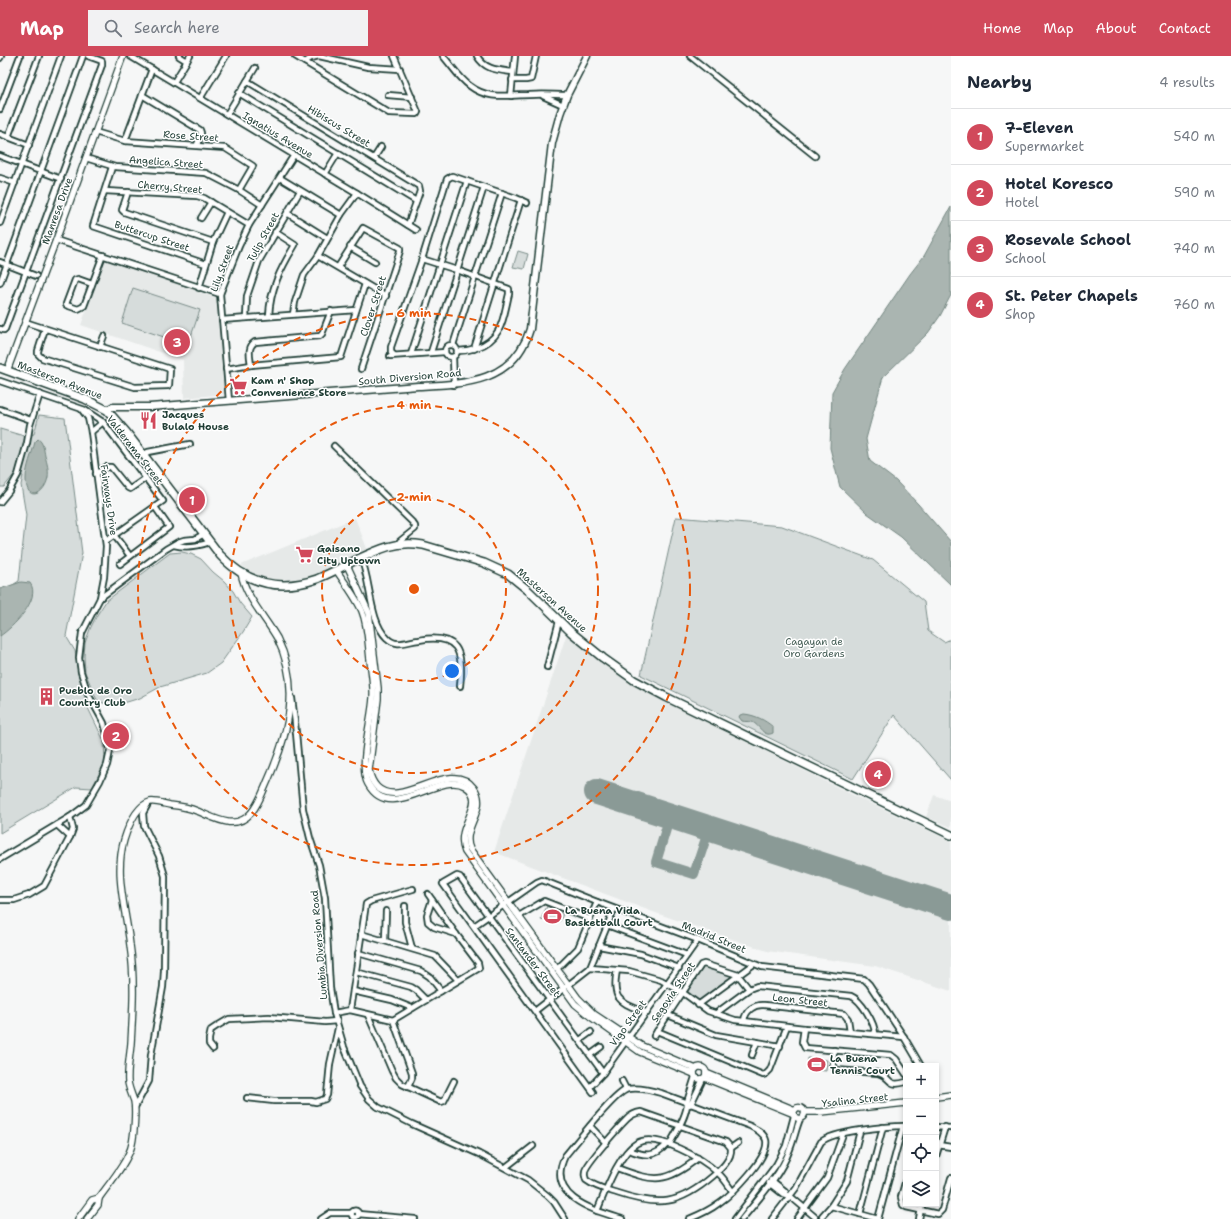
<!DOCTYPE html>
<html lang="en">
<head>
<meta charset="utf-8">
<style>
  body { margin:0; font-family:"Shantell Sans",sans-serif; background:#f2f2f3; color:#1f2937 }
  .controls { position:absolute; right:12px; bottom:12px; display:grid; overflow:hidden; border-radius:0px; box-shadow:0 2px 6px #0003 }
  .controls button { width:36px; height:36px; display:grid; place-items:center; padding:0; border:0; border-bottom:1px solid #e0e1e3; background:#fff; color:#1f2937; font:20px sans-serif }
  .you { position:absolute; left:452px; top:615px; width:14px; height:14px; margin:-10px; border:3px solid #fff; border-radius:50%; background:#1a73e8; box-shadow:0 0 0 6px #1a73e833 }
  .badge { display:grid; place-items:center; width:26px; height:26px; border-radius:50%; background:#d1495b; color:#fff; font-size:13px; font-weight:700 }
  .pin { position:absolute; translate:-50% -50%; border:2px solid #fff; box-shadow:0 1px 4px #0006 }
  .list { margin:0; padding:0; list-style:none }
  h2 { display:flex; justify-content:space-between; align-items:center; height:52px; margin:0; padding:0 16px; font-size:17px }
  h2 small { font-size:13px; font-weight:400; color:#747a83 }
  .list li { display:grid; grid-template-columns:26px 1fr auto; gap:12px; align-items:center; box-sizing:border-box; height:56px; padding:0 16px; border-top:1px solid #e0e1e3 }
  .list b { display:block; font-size:15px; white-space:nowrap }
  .list p { margin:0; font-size:13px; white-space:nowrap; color:#747a83 }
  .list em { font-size:13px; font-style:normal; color:#747a83 }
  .icon { flex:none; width:22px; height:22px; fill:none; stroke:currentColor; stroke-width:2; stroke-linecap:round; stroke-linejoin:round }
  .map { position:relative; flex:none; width:951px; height:1163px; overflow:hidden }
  header { display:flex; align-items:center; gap:24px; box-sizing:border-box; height:56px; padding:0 20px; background:#d1495b; color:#fff }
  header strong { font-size:19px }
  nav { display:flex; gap:22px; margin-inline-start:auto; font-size:14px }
  .search { width:280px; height:36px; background:#f2f2f3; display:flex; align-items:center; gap:10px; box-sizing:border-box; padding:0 14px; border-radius:0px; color:#747a83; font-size:15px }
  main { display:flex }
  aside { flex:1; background:#fff }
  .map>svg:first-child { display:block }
</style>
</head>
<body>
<header>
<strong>Map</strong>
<div class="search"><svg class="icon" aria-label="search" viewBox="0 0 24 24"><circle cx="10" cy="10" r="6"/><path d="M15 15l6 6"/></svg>Search here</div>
<nav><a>Home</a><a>Map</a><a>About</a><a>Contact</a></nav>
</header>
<main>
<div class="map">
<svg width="951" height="1163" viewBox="0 0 951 1163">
  <rect width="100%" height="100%" fill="#f6f7f7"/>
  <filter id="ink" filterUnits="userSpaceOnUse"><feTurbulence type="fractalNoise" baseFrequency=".025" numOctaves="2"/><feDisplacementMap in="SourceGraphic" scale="8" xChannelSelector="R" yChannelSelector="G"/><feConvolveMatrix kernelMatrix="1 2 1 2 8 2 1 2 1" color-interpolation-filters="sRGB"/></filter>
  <g filter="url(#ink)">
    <g fill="#e6e9e8">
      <path d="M 105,203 L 217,242 L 225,338 L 184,342 L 183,304 L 81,269 Z"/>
      <path d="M 355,462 L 368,495 L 318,519 L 297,525 L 280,525 L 271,524 L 253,518 L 241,509 Z"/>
      <path d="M 567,577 L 611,613 L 655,640 L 851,738 L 951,785 L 951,935 L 875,910 L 767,895 L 653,856 L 494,796 Z"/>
      <path d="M 934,739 L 951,745 L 951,771 L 926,761 Z"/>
    </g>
    <g fill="#d6dcdb" stroke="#7a8c88">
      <path d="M 518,195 L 528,198 L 524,213 L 513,211 Z"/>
      <path d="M 133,232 L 200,254 L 188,289 L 122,267 Z"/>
      <path d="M 39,359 L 65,362 L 82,497 L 66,580 L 75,595 L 87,650 L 104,685 L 105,706 L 92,732 L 76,731 L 0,777 L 0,537 L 19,525 L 26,459 L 21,429 L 23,420 L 16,416 L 4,431 L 0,431 L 0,373 L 24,380 L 34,378 Z"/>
      <path d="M 676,461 L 782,470 L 873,504 L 924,546 L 928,575 L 944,586 L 951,583 L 951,724 L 894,659 L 853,723 L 641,619 Z"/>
      <path d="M 182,496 L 191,498 L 201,503 L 213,516 L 224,525 L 233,535 L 240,547 L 252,561 L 243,576 L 221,607 L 207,617 L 160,631 L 140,642 L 127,646 L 103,647 L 97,644 L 85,616 L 84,600 L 85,587 L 90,573 L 97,559 L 106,545 L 170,497 Z"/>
      <path d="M 547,850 L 563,858 L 560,865 L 550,866 L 541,863 Z"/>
      <path d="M 702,909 L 733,920 L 698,946 L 687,937 Z"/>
      <path d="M 808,1002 L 827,1004 L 826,1015 L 807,1013 Z"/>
    </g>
    <g fill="#aab5b1" stroke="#72857f">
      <path d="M 951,151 L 951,239 L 940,260 L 928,277 L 883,321 L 866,383 L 870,405 L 896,425 L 918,448 L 951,486 L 951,529 L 901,481 L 867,457 L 840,431 L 830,392 L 832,336 L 845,313 L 910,218 L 924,200 Z"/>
      <path d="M 38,383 C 43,386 44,394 45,400 C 47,407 49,414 48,421 C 45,439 26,447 26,423 C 26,411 32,398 35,386 Z"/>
      <path d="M 21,526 L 30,527 C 42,543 12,572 0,580 L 0,533 Z"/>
      <path d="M 744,658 C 755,659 765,664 773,671 L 773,677 C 763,682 760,669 752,666 C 749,665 745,666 742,665 L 739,661 L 740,659 Z"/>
    </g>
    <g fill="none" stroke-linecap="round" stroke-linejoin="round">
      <path stroke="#8a9a96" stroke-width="10" d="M 670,760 L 656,806 L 694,818 L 709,773"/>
      <path stroke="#8a9a96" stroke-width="26" d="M 597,736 L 951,851"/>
      <defs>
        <g id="minor">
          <path d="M 130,0 L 357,137 L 416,174"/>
          <path d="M 179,0 L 187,5"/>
          <path d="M 295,0 L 389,57 L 417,58 L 418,56 L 394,0"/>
          <path d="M 443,0 C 452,10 459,22 470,30 C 488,44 508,39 529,39 C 542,38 554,39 567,39"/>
          <path d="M 477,0 C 485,14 498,14 513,16"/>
          <path d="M 690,0 L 815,100"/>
          <path d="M 0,2 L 1,0"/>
          <path d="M 305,6 L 311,2 L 319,0 L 368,11 L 400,13"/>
          <path d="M 512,24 L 526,24 L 531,23 L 536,0"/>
          <path d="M 247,25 L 419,130 L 420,135 L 408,169"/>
          <path d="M 174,26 L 190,0"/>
          <path d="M 239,37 L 416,145"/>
          <path d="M 142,39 L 200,74 L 201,77 L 197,89"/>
          <path d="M 388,39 L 412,41"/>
          <path d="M 511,40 L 515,0"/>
          <path d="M 543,40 L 563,49"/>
          <path d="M 201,41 L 226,0"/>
          <path d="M 0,53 L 20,0"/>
          <path d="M 227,58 L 255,12"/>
          <path d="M 95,76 L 125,85 L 225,92 L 253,110 L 239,134"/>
          <path d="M 0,78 L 29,89"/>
          <path d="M 8,81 L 39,0"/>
          <path d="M 125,85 L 152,13"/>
          <path d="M 0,100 L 61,123"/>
          <path d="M 86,102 L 115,111 L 206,117 L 239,134 L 262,149"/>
          <path d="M 374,102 L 381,91"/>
          <path d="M 112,111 L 93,170 L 206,208"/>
          <path d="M 325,118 L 338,97"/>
          <path d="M 0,122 L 15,127"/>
          <path d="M 280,122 L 341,159"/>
          <path d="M 105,135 L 197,140 L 204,142 L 249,169"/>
          <path d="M 128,136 L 122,154 L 124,156 L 213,186"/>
          <path d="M 287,157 L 327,182"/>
          <path d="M 201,162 L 211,146"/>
          <path d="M 0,167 L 61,0"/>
          <path d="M 56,184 L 220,238"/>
          <path d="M 350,191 L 375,206"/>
          <path d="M 318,200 L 386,240"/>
          <path d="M 422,203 L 457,214 L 509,233 L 509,238 C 503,262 503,283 476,292 C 470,294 464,295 458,295"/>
          <path d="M 0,206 L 36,220"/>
          <path d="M 338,211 L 363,172 L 400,192 L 400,195 L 361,313"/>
          <path d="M 0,227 L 83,0"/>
          <path d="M 92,228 L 78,223 L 75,224 L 66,248 L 66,249 L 78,253 L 84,250 L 103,199"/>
          <path d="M 199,232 L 213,186 L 227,156"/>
          <path d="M 293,258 L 295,246 L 304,219 L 318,200 L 341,159 L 357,137"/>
          <path d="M 269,260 C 270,233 281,212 295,189 L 275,176"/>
          <path d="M 246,262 L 247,240 L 259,205 L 300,135"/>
          <path d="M 222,264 L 356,254"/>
          <path d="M 25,266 L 170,313 L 169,329 L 168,330 L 135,331 L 42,302 L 38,298 L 38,295 L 45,273"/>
          <path d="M 0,273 L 4,274 L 5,273 L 102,9 L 102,5 L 88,0"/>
          <circle cx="451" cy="295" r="6"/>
          <path d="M 453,289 L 502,137"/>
          <path d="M 100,291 L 104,280"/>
          <path d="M 474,293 L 521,144"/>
          <path d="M 431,296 L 484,131"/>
          <path d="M 411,298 L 467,125"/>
          <path d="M 394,299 L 391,296 L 391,291 L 422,203 L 447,123 L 452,120 L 516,142 L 527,147"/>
          <path d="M 390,300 L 445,296"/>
          <path d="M 453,301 L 454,329"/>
          <path d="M 251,309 C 250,301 247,291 255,286 L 320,280 L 322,278 L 331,255"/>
          <path d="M 226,313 L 251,309 L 341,301 L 365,228"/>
          <path d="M 0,325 L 85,354 L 103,366 L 163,445 L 106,485"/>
          <path d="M 229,345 L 220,238 L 239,190 L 249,169 L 294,99"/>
          <path d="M 0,353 L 31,364"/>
          <path d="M 82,354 L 88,362 L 91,376 L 106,490 L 104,521 L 100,542"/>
          <path d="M 91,376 L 103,366"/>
          <path d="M 334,390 L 412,466 L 415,470 L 415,473 L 400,485 L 398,488"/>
          <path d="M 143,399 L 148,396 L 190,388"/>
          <path d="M 96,418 L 106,411 L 111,411 L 128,432 L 130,433 L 146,422"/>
          <path d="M 0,446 L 9,435 L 18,419 L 27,387 L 30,369 L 40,338"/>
          <path d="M 114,479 L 130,500"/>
          <path d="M 174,489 C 186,492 199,490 210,486"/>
          <path d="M 361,502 C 371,525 369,565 387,582 C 397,592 407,585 419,584 C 458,577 464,595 460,630"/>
          <path d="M 120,508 L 169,471 L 155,451"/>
          <path d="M 547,611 L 559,565"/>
          <path d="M 292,642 L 295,666 L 303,753 L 310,782 L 319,809 L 325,842 L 330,932 L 334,957 L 344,991 L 360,1030 L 369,1043 L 378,1051 L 412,1068 L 479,1098 L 528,1124 L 548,1140 L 554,1146 L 565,1163"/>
          <path d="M 57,769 L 70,781"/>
          <path d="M 0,803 L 70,761 L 86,749 L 100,725 L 107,709 L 110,695 L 108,682 L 104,667 L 88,638 L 81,616 L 79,602 L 82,577 L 100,542 L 166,493 L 178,486 L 184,484 L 195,483 L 204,478"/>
          <path d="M 0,844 L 14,844 L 29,839 L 44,830 L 70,781 L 73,773 L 70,761"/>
          <path d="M 432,844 L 427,859 L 428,866 L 434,871 L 456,878"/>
          <path d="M 405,850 L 405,866 L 412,892"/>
          <path d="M 519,860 L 544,845 L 590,863"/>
          <path d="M 607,869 L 687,899"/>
          <path d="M 474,870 L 537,826 L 542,824 L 597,846 L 698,884 L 762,911 L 864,923 L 869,928 L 904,981 L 921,1010"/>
          <path d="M 361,878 L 435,900 L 458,924"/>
          <path d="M 385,884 L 386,855"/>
          <path d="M 599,890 L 641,898 L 679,912"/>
          <path d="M 358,897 L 421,915 L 430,921 L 441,935"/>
          <path d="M 590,912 L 629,915 L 661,924 L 682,936 L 708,955 L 735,964 L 804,972 L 904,981"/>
          <path d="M 557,913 L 578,892 L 597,846"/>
          <path d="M 617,914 C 611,946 621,946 647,957"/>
          <path d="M 356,916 L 411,931 L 416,934 L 426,944"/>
          <path d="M 353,935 L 392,944 L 412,952"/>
          <path d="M 698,949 L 754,908"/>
          <path d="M 350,954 L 393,964 L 479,912 L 478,907 L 456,878 L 428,838"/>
          <path d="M 535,955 L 590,912 L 614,853"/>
          <path d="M 334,957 L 350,954 L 366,848 L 371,845 L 413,833"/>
          <path d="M 715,958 L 749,933 L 757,930 L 851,940 C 861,944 875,967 875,978"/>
          <path d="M 368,959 L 392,1015 L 396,1022 L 402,1028 L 441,1046 L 444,1045 L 454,1025"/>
          <path d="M 668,959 L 716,979 L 780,990"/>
          <path d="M 393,964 L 412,1017 L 412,1022 L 408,1031"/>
          <path d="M 744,965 C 745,955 754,948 764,949 L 844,958 L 848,963 L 850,976"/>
          <path d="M 804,972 L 802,986 L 805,992 L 891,999 L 896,1003 L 906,1018"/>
          <path d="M 657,975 L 763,1019 L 766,1018 L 770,1014 L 787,970"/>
          <path d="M 654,980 L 701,909 L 704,908 L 738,919 L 749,933"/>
          <path d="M 580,984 L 591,976"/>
          <path d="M 213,993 L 209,988 L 209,983 L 211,974 L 217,970 L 229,963 L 269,961 L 325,966 L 337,965"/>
          <path d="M 834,994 L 833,1008 L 836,1014 L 878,1017 C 892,1020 885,1032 906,1026"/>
          <path d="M 590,999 L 601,991"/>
          <path d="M 752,999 L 757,986"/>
          <path d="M 622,1025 L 626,1033"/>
          <path d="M 590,1031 L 603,1017 L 698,884"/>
          <path d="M 593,1036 L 443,828 L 457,820 L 460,821 L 603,1017"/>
          <path d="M 247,1042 L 274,1045 L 311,1045 L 316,1046 L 325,1043 L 327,1039 L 330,1008 L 338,972"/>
          <path d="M 689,1049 L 691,1048 L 703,1023"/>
          <path d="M 135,1051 L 149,1025 L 151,999 L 163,931 L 164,915 L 165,820 L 159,800 L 144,770 L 143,757 L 148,748"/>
          <path d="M 641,1056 L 726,1086 L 731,1092 C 732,1103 721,1113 713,1120 C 679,1149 659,1151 617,1137 C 607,1134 595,1131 586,1124 C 585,1121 584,1119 585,1115 C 587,1107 619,1071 627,1063 C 631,1059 635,1057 641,1056 Z"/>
          <path d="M 590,1070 L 606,1087"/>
          <path d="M 936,1071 L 951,1072"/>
          <path d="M 669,1089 C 675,1079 688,1058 687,1046 L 695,1021"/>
          <path d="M 938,1089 L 951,1091"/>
          <path d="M 731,1092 L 738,1087"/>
          <path d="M 629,1094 C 644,1100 655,1102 667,1088"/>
          <path d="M 936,1100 L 945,1071"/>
          <path d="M 506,1111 L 533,1090"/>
          <path d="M 617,1112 C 654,1126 666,1128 698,1102"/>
          <path d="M 906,1123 L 901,1141 L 903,1149 L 906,1151 L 938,1158 L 942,1154 L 951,1122"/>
          <path d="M 771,1124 L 785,1135 L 787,1139"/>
          <path d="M 769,1127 L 783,1138 L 790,1140 L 815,1161"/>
          <path d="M 831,1150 L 878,1163"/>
          <circle cx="355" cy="1158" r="3.5"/>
          <path d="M 597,1155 C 605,1136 619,1097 637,1087 C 657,1076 703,1103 718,1117 C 724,1122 728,1129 733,1136"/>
          <path d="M 358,1158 L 415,1163"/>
          <path d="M 860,1158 L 883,1071"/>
          <path d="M 822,1160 L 831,1150 L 847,1125 L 860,1075"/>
          <path d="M 321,1163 L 330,1157 L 351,1157"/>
          <path d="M 622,1163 C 593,1154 545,1141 565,1100 C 576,1087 615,1036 628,1033 C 639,1031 651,1034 661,1037 L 750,1070 C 756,1073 764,1077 766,1084 C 770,1101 732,1138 719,1147 C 710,1154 699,1159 689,1163"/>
          <path d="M 735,1163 L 776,1109 L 786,1090 L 794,1060"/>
          <path d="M 742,1163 C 760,1141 780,1120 790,1093 C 794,1083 796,1073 800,1063"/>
          <path d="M 772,1163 L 796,1132 L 821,1086 C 833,1075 888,1070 906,1070"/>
          <path d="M 797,1163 L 827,1122 L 843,1078"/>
          <path d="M 878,1163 L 903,1070"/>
          <path d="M 919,1163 L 922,1148"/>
        </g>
        <g id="tertiary">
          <path d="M 7,315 L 56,184 L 123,0"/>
          <path d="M 347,509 L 369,557 L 378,632 L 378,643 L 369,714 C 370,720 372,726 377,731 C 401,755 451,700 474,732 C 489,753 460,772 470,793 L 578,942 L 594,958 L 642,990 L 696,1013"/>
          <path d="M 336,514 C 345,527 356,541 362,555 C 368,570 368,587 370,603 C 371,616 374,629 373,642 C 372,663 358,711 368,728 C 391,769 439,714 465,730 C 485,742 465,763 463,779 C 462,785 463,791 465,796 L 575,948 L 591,961 L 640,996 L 694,1018"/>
          <circle cx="700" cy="1017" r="6"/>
          <path d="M 706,1017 L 795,1054"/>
          <path d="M 705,1022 L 794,1058"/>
          <path d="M 936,1041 L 951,1039"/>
          <circle cx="799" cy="1057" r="5.5"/>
          <path d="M 805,1056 L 821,1056 L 906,1047"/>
          <path d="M 78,1163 L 92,1144 L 99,1142"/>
          <path d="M 87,1163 L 98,1149 L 99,1142 C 109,1128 129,1104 132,1088 C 134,1079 136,1054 134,1045 C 132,1039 129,1033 128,1026 C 127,1014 130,1000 131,987 C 133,954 135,922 130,889 C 126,854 114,819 124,784 C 128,771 136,750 150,746 C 156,745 164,748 170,749 C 179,750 188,751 197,755 C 213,761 235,776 251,757 C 259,748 264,733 269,722 C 289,676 301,630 277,582 C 265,561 246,542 241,517"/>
        </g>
        <path id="secondary" d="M 107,354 L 112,351 L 150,351 L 418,330 C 465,328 514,327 530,273 L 552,87 L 560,58 L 567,39 L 587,0"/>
        <path id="primary" d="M 0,312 L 85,343 L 107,354 L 127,377 L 220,499 C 247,528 279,536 317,523 C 328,518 339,513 350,507 C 375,495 394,484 423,489 L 484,507 L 508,518 L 529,535 L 571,576 L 603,602 L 634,624 L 666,641 L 951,779"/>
      </defs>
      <use href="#minor" stroke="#1f3d34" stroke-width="8"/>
      <use href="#tertiary" stroke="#1f3d34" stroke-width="8"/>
      <use href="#secondary" stroke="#1f3d34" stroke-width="9"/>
      <use href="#primary" stroke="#1f3d34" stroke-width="10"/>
      <use href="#minor" stroke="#fff" stroke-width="4.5"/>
      <use href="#tertiary" stroke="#fff" stroke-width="5.5"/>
      <use href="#secondary" stroke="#fff" stroke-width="6"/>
      <use href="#primary" stroke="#fff" stroke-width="7"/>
    </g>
  </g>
  <g fill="none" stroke="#e8590c" stroke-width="2" stroke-dasharray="7 5">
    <circle cx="414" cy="533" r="92"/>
    <circle cx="414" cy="533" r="184"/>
    <circle cx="414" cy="533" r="276"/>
  </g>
  <defs>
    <symbol id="supermarket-bare" viewBox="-9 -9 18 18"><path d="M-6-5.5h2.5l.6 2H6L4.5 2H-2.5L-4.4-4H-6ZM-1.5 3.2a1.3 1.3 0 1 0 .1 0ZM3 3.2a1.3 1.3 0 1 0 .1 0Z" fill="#d1495b" stroke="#fff" stroke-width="2.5" paint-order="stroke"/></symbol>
    <symbol id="restaurant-bare" viewBox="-9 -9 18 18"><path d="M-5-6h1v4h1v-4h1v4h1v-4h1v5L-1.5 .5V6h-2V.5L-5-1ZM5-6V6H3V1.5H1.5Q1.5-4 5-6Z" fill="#d1495b" stroke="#fff" stroke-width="2.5" paint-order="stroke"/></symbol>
    <symbol id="building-bare" viewBox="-9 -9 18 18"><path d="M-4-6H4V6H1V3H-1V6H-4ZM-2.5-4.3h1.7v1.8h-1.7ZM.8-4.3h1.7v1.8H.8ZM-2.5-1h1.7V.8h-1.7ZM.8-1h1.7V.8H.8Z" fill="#d1495b" stroke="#fff" stroke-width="2.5" paint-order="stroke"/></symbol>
    <symbol id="stadium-bare" viewBox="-9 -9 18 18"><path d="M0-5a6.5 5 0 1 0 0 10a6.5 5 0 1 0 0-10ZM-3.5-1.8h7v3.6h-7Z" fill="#d1495b" stroke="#fff" stroke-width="2.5" paint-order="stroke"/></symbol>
  </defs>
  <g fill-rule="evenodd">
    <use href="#supermarket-bare" x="226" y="318" width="25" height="25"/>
    <use href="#restaurant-bare" x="136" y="352" width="25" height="25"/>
    <use href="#supermarket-bare" x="292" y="486" width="25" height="25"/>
    <use href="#building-bare" x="34" y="628" width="25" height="25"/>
    <use href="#stadium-bare" x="540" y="848" width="25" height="25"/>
    <use href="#stadium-bare" x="804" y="996" width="25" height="25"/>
  </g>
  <g text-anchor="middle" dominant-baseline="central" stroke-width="3" stroke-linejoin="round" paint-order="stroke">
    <g font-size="10" fill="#1f3d34" stroke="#fff">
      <text transform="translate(339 70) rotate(31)">Hibiscus Street</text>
      <text transform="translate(278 79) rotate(31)">Ignatius Avenue</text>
      <text transform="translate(191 80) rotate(4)">Rose Street</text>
      <text transform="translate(166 106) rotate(4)">Angelica Street</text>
      <text transform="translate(170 131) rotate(5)">Cherry Street</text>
      <text transform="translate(57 155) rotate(-70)">Manresa Drive</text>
      <text transform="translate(152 180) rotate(18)">Buttercup Street</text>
      <text transform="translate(263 181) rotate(-61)">Tulip Street</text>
      <text transform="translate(222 212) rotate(-70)">Lily Street</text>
      <text transform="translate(373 250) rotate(-72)">Clover Street</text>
      <text transform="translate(410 321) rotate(-5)">South Diversion Road</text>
      <text transform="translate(60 324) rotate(21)">Masterson Avenue</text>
      <text transform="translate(135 394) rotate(52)">Valderama Street</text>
      <text transform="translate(109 444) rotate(82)">Fairways Drive</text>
      <text transform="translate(552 544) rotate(42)">Masterson Avenue</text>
      <text transform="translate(714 881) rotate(22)">Madrid Street</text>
      <text transform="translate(319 889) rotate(-95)">Lumbia Diversion Road</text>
      <text transform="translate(533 906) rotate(53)">Santander Street</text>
      <text transform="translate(673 936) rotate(-56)">Segovia Street</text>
      <text transform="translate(800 944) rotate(6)">Leon Street</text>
      <text transform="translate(628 967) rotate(-54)">Vigo Street</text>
      <text transform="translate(855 1044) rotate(-6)">Ysalina Street</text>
    </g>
    <g font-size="10" font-weight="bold" fill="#1f3d34" stroke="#fff" text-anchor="start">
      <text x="251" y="324">Kam n' Shop<tspan x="251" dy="12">Convenience Store</tspan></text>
      <text x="162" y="358">Jacques<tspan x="162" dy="12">Bulalo House</tspan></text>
      <text x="317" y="492">Gaisano<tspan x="317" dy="12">City Uptown</tspan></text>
      <text x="59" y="634">Pueblo de Oro<tspan x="59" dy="12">Country Club</tspan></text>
      <text x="565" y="854">La Buena Vida<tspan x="565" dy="12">Basketball Court</tspan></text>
      <text x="830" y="1002">La Buena<tspan x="830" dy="12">Tennis Court</tspan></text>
    </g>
    <g font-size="10" fill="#445d55" stroke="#fff">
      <text x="814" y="585">Cagayan de<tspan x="814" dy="12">Oro Gardens</tspan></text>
    </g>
  </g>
  <circle cx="414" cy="533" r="6" fill="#e8590c" stroke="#fff" stroke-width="2"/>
  <g font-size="12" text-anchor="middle" font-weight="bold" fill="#e8590c" stroke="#fff" stroke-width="3" stroke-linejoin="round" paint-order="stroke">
    <text x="414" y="261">6 min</text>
    <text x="414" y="353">4 min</text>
    <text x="414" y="445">2 min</text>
  </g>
</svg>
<div class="controls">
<button>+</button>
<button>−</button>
<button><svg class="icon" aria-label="locate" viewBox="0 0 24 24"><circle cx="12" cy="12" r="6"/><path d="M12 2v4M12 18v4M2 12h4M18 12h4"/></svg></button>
<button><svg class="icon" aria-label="layers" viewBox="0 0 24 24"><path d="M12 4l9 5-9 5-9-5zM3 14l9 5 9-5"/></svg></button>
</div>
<div class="you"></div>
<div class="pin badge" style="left:192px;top:444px">1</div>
<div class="pin badge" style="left:116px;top:680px">2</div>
<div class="pin badge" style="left:177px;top:286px">3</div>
<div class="pin badge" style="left:878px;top:718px">4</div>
</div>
<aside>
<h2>Nearby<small>4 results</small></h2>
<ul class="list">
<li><span class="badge">1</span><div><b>7-Eleven</b><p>Supermarket</p></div><em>540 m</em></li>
<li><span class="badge">2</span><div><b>Hotel Koresco</b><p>Hotel</p></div><em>590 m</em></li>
<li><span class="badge">3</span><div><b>Rosevale School</b><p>School</p></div><em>740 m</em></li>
<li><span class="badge">4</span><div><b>St. Peter Chapels</b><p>Shop</p></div><em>760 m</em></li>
</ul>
</aside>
</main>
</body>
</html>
